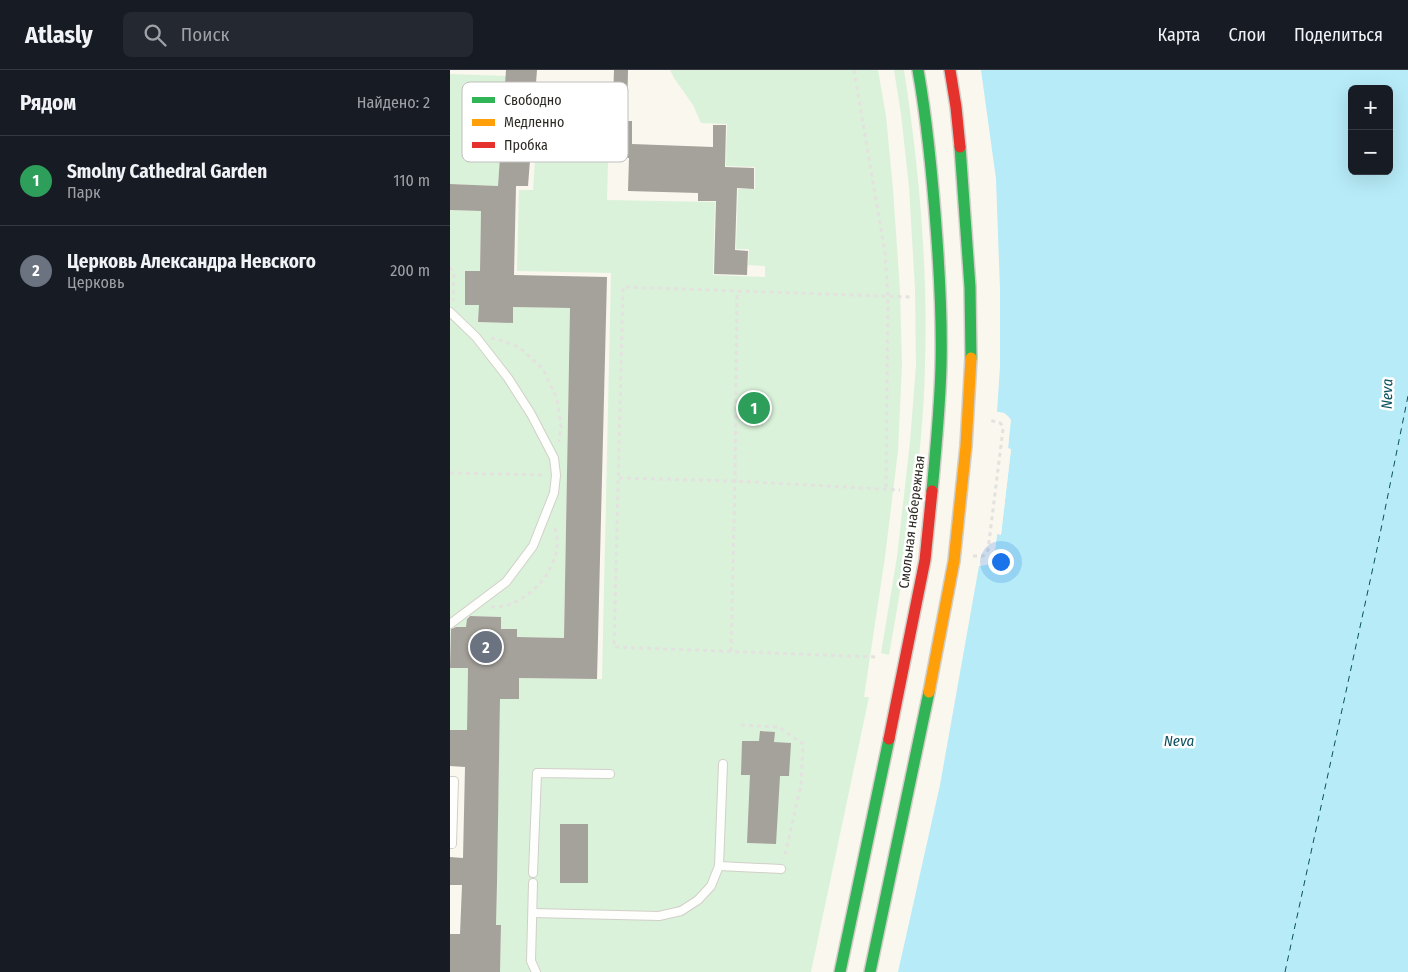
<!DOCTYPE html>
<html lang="ru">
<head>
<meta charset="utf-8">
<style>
  body { margin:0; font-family:"Fira Sans Condensed",sans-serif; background:#242831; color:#f1f3f6 }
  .controls { position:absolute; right:15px; top:15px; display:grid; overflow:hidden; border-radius:8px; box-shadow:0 5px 20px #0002 }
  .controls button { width:45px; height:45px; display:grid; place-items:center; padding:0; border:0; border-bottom:1px solid #363941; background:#171b24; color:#f1f3f6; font:25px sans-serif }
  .you { position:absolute; left:550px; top:491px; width:18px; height:18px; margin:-12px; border:4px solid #fff; border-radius:50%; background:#1a73e8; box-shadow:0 0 0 8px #1a73e833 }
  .badge { display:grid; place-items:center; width:32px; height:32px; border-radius:50%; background:#db2777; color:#fff; font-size:16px; font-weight:700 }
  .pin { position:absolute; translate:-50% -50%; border:2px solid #fff; box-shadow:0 1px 5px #0006 }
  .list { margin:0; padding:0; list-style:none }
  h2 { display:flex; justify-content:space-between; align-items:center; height:65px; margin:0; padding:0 20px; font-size:21px }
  h2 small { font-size:16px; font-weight:400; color:#9ea1a6 }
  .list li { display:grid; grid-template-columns:32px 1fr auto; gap:15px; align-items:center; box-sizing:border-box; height:90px; padding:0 20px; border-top:1px solid #363941 }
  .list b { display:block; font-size:19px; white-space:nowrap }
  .list p { margin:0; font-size:16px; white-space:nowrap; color:#9ea1a6 }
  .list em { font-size:16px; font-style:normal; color:#9ea1a6 }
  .icon { flex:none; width:28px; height:28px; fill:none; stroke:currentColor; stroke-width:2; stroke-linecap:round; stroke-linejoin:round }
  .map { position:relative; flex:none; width:958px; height:902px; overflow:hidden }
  header { display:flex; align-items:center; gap:30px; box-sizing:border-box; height:70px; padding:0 25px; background:#171b24; border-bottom:1px solid #363941 }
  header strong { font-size:24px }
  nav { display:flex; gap:28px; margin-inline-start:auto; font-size:18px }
  .search { width:350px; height:45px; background:#242831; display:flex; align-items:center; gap:12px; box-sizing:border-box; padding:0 18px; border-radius:8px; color:#9ea1a6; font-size:19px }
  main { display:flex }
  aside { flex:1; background:#171b24 }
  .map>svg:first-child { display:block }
</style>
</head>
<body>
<header>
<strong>Atlasly</strong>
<div class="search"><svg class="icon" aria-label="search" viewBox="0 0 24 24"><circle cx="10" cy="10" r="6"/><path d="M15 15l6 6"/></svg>Поиск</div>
<nav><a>Карта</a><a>Слои</a><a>Поделиться</a></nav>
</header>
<main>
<aside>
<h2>Рядом<small>Найдено: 2</small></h2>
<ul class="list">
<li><span class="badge" style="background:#2e9e5b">1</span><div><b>Smolny Cathedral Garden</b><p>Парк</p></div><em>110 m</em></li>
<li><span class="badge" style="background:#6b7280">2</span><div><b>Церковь Александра Невского</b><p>Церковь</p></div><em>200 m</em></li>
</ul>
</aside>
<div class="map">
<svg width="958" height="902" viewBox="0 0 958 902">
  <rect width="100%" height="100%" fill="#faf7ef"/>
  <g fill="#daf2da">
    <path d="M 220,0 L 428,0 L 436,46 L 443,119 L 450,221 L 452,295 L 448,381 L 435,487 L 414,627 L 419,627 L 361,902 L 50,902 L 51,856 L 46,855 L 50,629 L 69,629 L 69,608 L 152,609 L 161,203 L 67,201 L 69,120 L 83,120 L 90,14 L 160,16 L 157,130 L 265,132 L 263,205 L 315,207 L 315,196 L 298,195 L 299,179 L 286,179 L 288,119 L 305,119 L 305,97 L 276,96 L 277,54 L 251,53 L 243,35 L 224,8 Z"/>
    <path d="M 444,0 L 454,0 C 469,97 478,196 475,295 C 473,392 456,489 439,585 L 431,583 L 447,487 L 460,372 L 466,295 L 465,219 L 459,117 L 451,44 Z"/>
    <path d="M 0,4 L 56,6 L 48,116 L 0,114 Z"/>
    <path d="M 0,140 L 31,141 L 30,201 L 15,202 L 15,235 L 29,235 L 29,252 L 63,253 L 63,237 L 120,238 L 114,568 L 67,567 L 67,559 L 51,559 L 51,547 L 17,546 L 17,557 L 1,557 L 0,597 L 18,598 L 17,660 L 0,660 Z"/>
  </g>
  <path fill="#b6ebf7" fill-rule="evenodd" d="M 531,0 L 958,0 L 958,902 L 448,902 L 490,715 L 529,496 C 546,494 545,478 547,464 L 551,464 L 561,379 L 558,379 L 560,350 L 554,343 L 547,342 L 550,297 L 550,219 L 546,109 ZM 902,19 L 939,19 L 939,101 L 902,101 Z"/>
  <path fill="#faf7ef" d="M 547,342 L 554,343 L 558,346 L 561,350 L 558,378 L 561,379 L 551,465 L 547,464 L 544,486 L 541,493 L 536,495 L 529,496 L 529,493 L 539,491 L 542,486 L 545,463 L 548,462 L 558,381 L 555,379 L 558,351 L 553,345 L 547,344 Z"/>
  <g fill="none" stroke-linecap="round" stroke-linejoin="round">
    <path stroke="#0a505d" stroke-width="1" stroke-dasharray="6 5" stroke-linecap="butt" d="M 835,902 L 927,479 L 958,326"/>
  </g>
  <g fill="#a5a29b">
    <path d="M 56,0 L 87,0 L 78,116 L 66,116 L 64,205 L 157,207 L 147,609 L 69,608 L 69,629 L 50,629 L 47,813 L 46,855 L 51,855 L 50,902 L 0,902 L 0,864 L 10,864 L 12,815 L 0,815 L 0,787 L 13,788 L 15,697 L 0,696 L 0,660 L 17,660 L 18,598 L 0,598 L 1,559 L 6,557 L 16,557 L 17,549 L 20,546 L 51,547 L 51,559 L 67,559 L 67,567 L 114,568 L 120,238 L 63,237 L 63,253 L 28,252 L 29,235 L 15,235 L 15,201 L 30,201 L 31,141 L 0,140 L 0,114 L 48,116 Z"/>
    <path d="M 164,0 L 178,0 L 177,51 L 182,51 L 182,74 L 263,77 L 263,55 L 276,55 L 275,97 L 304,98 L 304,119 L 287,118 L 285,180 L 298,181 L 297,205 L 264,204 L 266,131 L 248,131 L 248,123 L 178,121 L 179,88 L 161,87 Z"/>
    <path d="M 310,661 L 325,662 L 324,672 L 341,673 L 339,706 L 330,706 L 326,774 L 297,773 L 300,705 L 291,705 L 292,671 L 309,671 Z"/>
    <rect x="110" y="754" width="28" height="59"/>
  </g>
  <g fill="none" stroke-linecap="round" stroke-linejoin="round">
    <defs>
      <g id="lane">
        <path d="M 0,242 L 26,267 L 58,308 L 81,344 L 104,388 L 106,405 L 104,423 L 83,476 L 56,512 L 0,554"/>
        <path d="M 0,711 L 4,711 L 2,774 L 0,774"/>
        <path d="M 269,796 L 331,799"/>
        <path d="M 83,803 L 87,703 L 160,704"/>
        <path d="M 83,813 L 81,891 L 86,902"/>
        <path d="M 83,843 L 209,846 L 231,841 L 248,830 L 261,816 L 269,796 L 273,694"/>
      </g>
      <g id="fast">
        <path d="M 468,0 C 478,56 483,113 487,170 C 490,212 492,254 491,296 C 490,337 486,379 482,421"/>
        <path d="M 510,77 L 520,217 L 521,288"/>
        <path d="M 390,902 L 439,669"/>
        <path d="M 420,902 L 479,622"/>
      </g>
      <path id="slow" d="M 479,622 L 504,491 L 516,376 L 521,288"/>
      <g id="jam">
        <path d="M 500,0 L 506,37 L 510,77"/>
        <path d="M 439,669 L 475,490 L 482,421"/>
      </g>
    </defs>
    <use href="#lane" stroke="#d2cfc8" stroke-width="10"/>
    <use href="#fast" stroke="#d2cfc8" stroke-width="14"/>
    <use href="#slow" stroke="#d2cfc8" stroke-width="14"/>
    <use href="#jam" stroke="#d2cfc8" stroke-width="14"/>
    <g stroke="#e3e2df" stroke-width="3" stroke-dasharray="4 4" stroke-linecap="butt">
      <path d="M 404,0 L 435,183 L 438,226 L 436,420"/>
      <path d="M 0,197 L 4,206 L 3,231"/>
      <path d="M 41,268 L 47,269 L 69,277 L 93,299 L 107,329 L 111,357 L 109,372"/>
      <path d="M 0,403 L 94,405"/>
      <path d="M 169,408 L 285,411 L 450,420"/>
      <path d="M 523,486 L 533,486 L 536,484 L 538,480 L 553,359 L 552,355 L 550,353 L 539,350"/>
      <path d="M 41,537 C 78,539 119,492 104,456"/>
      <path d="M 281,581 L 285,411 L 287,221"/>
      <path d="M 425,587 L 164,577 L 173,217 L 460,227"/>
      <path d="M 291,655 L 329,657 L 353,674 L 351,715 L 334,789"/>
    </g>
    <use href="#lane" stroke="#fefefd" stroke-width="8"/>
    <use href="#fast" stroke="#30b455" stroke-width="11"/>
    <use href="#slow" stroke="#ff9f0a" stroke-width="11"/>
    <use href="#jam" stroke="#e5322d" stroke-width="11"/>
  </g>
  <g text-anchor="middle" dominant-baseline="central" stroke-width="5" stroke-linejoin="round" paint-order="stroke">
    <g font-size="14" fill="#2d2a23" stroke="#fff">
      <text transform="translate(462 452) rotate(-83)">Смольная набережная</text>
    </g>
    <g font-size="15" font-style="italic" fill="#0a505d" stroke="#fff">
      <text transform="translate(937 324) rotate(-89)">Neva</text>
      <text x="729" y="671">Neva</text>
    </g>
  </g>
  <rect x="12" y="12" width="166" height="80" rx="8" fill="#fff" stroke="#c0bfbd" stroke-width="1"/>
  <rect x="22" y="27" width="23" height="6" fill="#30b455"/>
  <rect x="22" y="49" width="23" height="7" fill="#ff9f0a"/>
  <rect x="22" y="72" width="23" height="6" fill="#e5322d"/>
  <g font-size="14" fill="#2d2a23">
    <text x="54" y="35">Свободно</text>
    <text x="54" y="57">Медленно</text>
    <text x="54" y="80">Пробка</text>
  </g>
</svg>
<div class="controls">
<button>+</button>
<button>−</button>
</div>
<div class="you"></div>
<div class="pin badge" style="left:304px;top:338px;background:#2e9e5b">1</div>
<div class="pin badge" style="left:36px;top:577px;background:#6b7280">2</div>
</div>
</main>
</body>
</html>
